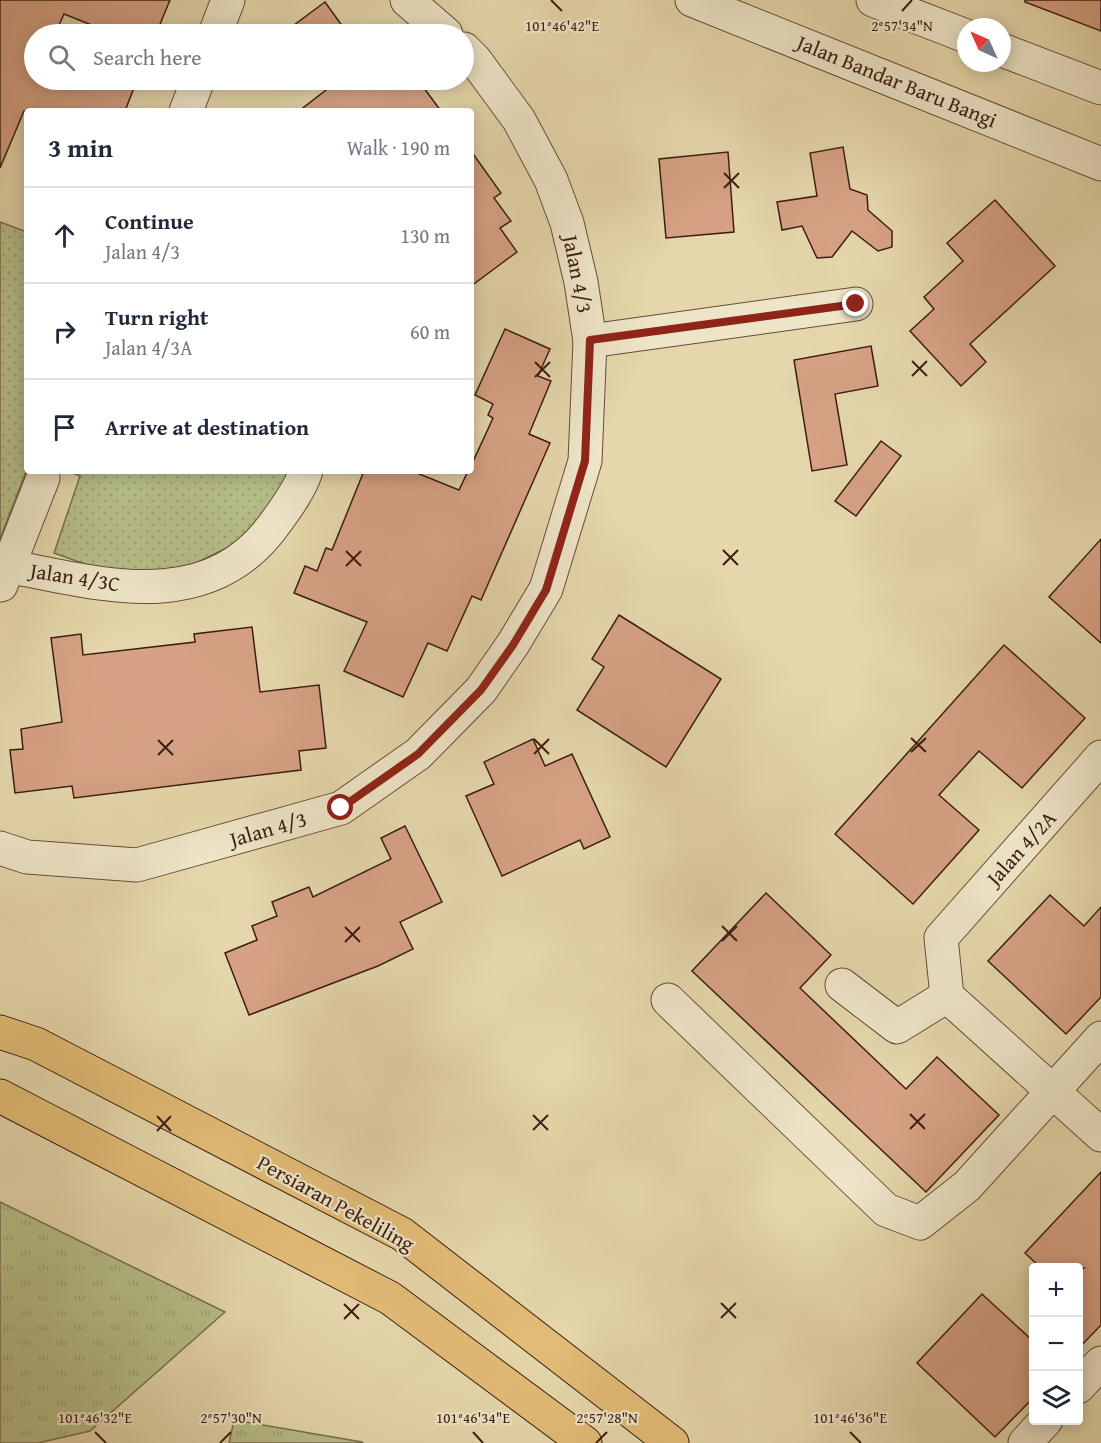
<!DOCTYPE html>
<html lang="en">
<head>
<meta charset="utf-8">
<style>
  body { margin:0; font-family:"Gentium Book Plus",serif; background:#f2f2f3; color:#1f2937 }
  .controls { position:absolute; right:18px; bottom:18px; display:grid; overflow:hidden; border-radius:6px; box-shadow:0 3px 15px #0003 }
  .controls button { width:54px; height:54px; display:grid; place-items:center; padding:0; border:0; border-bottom:2px solid #e0e1e3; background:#fff; color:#1f2937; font:30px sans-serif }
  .compass { position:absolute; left:957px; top:18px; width:54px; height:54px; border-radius:50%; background:#fff; box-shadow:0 3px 15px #0003; rotate:315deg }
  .stop { position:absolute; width:18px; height:18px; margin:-14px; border:4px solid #8f2418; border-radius:50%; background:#fff }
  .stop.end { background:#8f2418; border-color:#fff; box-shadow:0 2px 6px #0008 }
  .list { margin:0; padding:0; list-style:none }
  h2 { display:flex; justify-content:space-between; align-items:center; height:78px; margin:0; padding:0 24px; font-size:26px }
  h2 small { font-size:20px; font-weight:400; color:#747a83 }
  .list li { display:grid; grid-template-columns:39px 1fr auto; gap:18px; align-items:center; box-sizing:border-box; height:96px; padding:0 24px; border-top:2px solid #e0e1e3 }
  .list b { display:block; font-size:22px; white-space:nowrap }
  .list p { margin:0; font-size:20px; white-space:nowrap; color:#747a83 }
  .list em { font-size:20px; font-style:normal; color:#747a83 }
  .icon { flex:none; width:33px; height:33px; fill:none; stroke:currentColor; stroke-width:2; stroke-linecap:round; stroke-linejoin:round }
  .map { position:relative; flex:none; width:1101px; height:1443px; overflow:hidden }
  .search { position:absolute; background:#fff; box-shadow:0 3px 15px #0003; left:24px; top:24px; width:450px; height:66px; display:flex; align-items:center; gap:15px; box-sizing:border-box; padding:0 21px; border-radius:33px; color:#747a83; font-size:22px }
  .panel { position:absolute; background:#fff; box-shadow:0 3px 15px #0003; left:24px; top:108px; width:450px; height:366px; border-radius:6px }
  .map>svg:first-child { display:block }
</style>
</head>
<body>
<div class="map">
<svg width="1101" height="1443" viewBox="0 0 1101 1443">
  <defs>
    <pattern id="grass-tufts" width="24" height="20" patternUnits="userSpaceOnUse" patternTransform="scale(1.5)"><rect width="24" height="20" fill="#b6be88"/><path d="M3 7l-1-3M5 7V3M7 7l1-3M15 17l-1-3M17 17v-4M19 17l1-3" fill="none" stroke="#9da374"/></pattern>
    <pattern id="park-dots" width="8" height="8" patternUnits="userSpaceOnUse" patternTransform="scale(1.5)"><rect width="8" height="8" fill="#b6be88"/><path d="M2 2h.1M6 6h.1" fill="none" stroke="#9da374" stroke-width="1.8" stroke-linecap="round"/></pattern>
  </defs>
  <rect width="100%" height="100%" fill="#e5d7ab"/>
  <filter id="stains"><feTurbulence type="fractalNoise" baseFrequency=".00333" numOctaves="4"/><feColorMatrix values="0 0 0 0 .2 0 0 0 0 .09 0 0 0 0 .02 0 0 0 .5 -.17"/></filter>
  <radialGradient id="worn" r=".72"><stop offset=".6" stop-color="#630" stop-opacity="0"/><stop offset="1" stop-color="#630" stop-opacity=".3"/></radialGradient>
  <g fill="url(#grass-tufts)" stroke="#796e4d" stroke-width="1.5">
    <path d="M 0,1202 L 225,1312 L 90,1431 L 38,1443 L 0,1443 Z"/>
    <path d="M 234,1420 L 362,1442 L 363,1443 L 229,1443 Z"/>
  </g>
  <g fill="url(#park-dots)" stroke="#796e4d" stroke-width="1.5">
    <path d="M 0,222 L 27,232 L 27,469 L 0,539 Z"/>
    <path d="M 67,471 L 291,471 L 249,537 L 186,568 L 113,574 L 54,553 L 80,476 Z"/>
  </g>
  <g fill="#d6a184" stroke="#3c1d12" stroke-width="1.5">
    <path d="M 0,0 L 170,0 L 156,34 L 102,34 L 104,30 L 64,14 L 55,34 L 34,34 L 34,80 L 137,80 L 125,111 L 24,111 L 0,168 Z"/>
    <path d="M 1025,0 L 1101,0 L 1101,31 L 1025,2 Z"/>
    <path d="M 325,2 L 348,34 L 282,34 Z"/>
    <path d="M 339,80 L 418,80 L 441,111 L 299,111 Z"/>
    <path d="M 843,147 L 850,189 L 867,195 L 868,210 L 892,231 L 892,247 L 878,251 L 852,231 L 832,257 L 817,258 L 802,226 L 782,230 L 777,202 L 817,196 L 810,153 Z"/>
    <path d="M 471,151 L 501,193 L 494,198 L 511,221 L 500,228 L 517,252 L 471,286 Z"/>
    <path d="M 728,152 L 734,232 L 666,238 L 659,159 Z"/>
    <path d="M 995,200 L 1055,266 L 970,344 L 986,362 L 961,386 L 910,331 L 934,309 L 924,297 L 963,261 L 947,243 Z"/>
    <path d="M 505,329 L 550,349 L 538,376 L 551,381 L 529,434 L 550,443 L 481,600 L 472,596 L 447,651 L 428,643 L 403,697 L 344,671 L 367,622 L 294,593 L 305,566 L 317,571 L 326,548 L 332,550 L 364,471 L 412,471 L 459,490 L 468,471 L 471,471 L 471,466 L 493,418 L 488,415 L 493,404 L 475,395 Z"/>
    <path d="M 871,346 L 878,386 L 835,394 L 847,465 L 812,471 L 794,360 Z"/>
    <path d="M 881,441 L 901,456 L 856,516 L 835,501 Z"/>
    <path d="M 1101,539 L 1101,643 L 1049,597 Z"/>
    <path d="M 619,615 L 721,679 L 666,767 L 577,710 L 604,667 L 592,659 Z"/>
    <path d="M 252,627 L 260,692 L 319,685 L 326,748 L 299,751 L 301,770 L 74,798 L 72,786 L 15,793 L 10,750 L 23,749 L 21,729 L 62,722 L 51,638 L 81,634 L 83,655 L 195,642 L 194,634 Z"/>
    <path d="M 1004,645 L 1085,718 L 1022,788 L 979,751 L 939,795 L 979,830 L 913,904 L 835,834 Z"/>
    <path d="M 533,739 L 545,766 L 572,754 L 610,837 L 584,849 L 580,840 L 502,876 L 466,796 L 494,784 L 484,762 Z"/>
    <path d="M 405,826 L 442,902 L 400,922 L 413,949 L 378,966 L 249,1015 L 225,953 L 257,940 L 252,926 L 277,916 L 272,902 L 309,887 L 313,897 L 391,859 L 381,838 Z"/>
    <path d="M 766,893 L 831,955 L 800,988 L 906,1089 L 937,1057 L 999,1115 L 926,1192 L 692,971 Z"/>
    <path d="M 1050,895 L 1084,926 L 1101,907 L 1101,997 L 1066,1034 L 988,961 Z"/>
    <path d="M 1101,1172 L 1101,1325 L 1078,1349 L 1078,1273 L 1084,1268 L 1041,1268 L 1025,1253 Z"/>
    <path d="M 982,1294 L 1034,1342 L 1034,1397 L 995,1437 L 917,1363 Z"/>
  </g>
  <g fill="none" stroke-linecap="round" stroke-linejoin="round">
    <defs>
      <g id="minor">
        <path d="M 407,0 L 446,34"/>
        <path d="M 692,0 L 1101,164"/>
        <path d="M 873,0 L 966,36"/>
        <path d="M 215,34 L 228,0"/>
        <path d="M 1002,50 L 1101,88"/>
        <path d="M 186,111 L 198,80"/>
        <path d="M 590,341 L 856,304"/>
        <path d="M 8,566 C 104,585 210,616 276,522 C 287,507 300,489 306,471"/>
        <path d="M 1,585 L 43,478"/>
        <path d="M 1101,757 L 941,938 L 947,996 L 1101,1135"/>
        <path d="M 0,848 L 27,857 L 137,865 L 341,808 L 418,754 L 481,690 L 513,644 L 546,589 L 585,461 L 590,341 L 581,282 L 567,223 L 551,180 L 519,120 L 475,60 L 464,49"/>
        <path d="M 842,985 L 897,1027 L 947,996"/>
        <path d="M 668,1000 L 886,1210 L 920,1223 L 967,1186 L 1101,1038"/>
        <path d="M 1078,1387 L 1101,1363"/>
        <path d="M 1025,1443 L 1046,1420"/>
      </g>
      <g id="major">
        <path d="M 0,1032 L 36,1044 L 402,1234 L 672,1443"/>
        <path d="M 0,1096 L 390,1298 L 585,1443"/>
      </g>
    </defs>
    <use href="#minor" stroke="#664c38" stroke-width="35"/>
    <use href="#major" stroke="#3c1d12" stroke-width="35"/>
    <use href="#minor" stroke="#eee5c8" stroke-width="33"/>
    <use href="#major" stroke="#e2bc76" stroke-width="33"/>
  </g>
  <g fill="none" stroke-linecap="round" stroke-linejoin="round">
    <path stroke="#8f2418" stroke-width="8" d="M 341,808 L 418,754 L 481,690 L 513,645 L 546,590 L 585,461 L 590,340 L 856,304"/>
  </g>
  <path fill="none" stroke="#3c1d12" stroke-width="2" d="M 551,0 L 562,11M 902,11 L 912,0M 724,173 L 739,188M 724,188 L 739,173M 912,361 L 927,376M 535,362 L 550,377M 912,376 L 927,361M 535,377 L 550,362M 723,550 L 738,565M 346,551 L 361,566M 723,565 L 738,550M 346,566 L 361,551M 911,738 L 926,752M 534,739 L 549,754M 158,740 L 173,755M 911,752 L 926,738M 534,754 L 549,739M 158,755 L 173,740M 722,926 L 737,941M 345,927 L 360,942M 722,941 L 737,926M 345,942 L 360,927M 910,1114 L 925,1129M 533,1115 L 548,1130M 157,1116 L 171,1131M 910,1129 L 925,1114M 533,1130 L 548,1115M 157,1131 L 171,1116M 721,1303 L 736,1318M 344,1304 L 359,1319M 721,1318 L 736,1303M 344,1319 L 359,1304M 95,1432 L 106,1443M 473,1432 L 483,1443M 850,1432 L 861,1443M 220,1443 L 231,1432M 596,1443 L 607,1432"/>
  <g text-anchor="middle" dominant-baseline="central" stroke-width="4.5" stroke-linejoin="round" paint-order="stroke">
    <g font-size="21" fill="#3c1d12" stroke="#eee5c8">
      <text transform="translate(897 81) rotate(22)">Jalan Bandar Baru Bangi</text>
      <text transform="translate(578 274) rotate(79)">Jalan 4/3</text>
      <text transform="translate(75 577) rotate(9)">Jalan 4/3C</text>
      <text transform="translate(268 829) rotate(-16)">Jalan 4/3</text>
      <text transform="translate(1021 848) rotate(-48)">Jalan 4/2A</text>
      <text transform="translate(336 1203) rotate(29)">Persiaran Pekeliling</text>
    </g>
  </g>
  <g font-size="15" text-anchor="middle" fill="#3c1d12" stroke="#eee5c8" stroke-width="4.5" stroke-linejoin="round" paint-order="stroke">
    <text x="562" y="31">101°46'42"E</text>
    <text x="902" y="31">2°57'34"N</text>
    <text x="95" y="1423">101°46'32"E</text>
    <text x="231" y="1423">2°57'30"N</text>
    <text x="607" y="1423">2°57'28"N</text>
    <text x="473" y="1423">101°46'34"E</text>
    <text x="850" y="1423">101°46'36"E</text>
  </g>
  <rect width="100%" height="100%" filter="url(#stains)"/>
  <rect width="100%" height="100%" fill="url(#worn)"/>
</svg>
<div class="controls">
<button>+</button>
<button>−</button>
<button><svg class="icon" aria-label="layers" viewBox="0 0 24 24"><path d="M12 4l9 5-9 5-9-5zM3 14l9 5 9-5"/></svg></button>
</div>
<svg class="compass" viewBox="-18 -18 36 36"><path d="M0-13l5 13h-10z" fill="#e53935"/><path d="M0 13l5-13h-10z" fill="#747a83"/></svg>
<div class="stop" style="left:341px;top:808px"></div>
<div class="stop end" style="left:856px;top:304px"></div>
<div class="search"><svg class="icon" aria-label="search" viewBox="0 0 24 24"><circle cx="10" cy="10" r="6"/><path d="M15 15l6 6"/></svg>Search here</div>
<section class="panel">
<h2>3 min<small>Walk · 190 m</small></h2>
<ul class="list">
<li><svg class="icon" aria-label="ahead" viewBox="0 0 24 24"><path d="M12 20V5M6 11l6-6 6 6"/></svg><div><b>Continue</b><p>Jalan 4/3</p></div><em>130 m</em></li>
<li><svg class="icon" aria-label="right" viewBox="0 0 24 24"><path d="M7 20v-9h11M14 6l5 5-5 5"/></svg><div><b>Turn right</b><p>Jalan 4/3A</p></div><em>60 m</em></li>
<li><svg class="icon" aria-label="arrive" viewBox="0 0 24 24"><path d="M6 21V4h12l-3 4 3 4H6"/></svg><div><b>Arrive at destination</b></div></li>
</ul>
</section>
</div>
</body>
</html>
